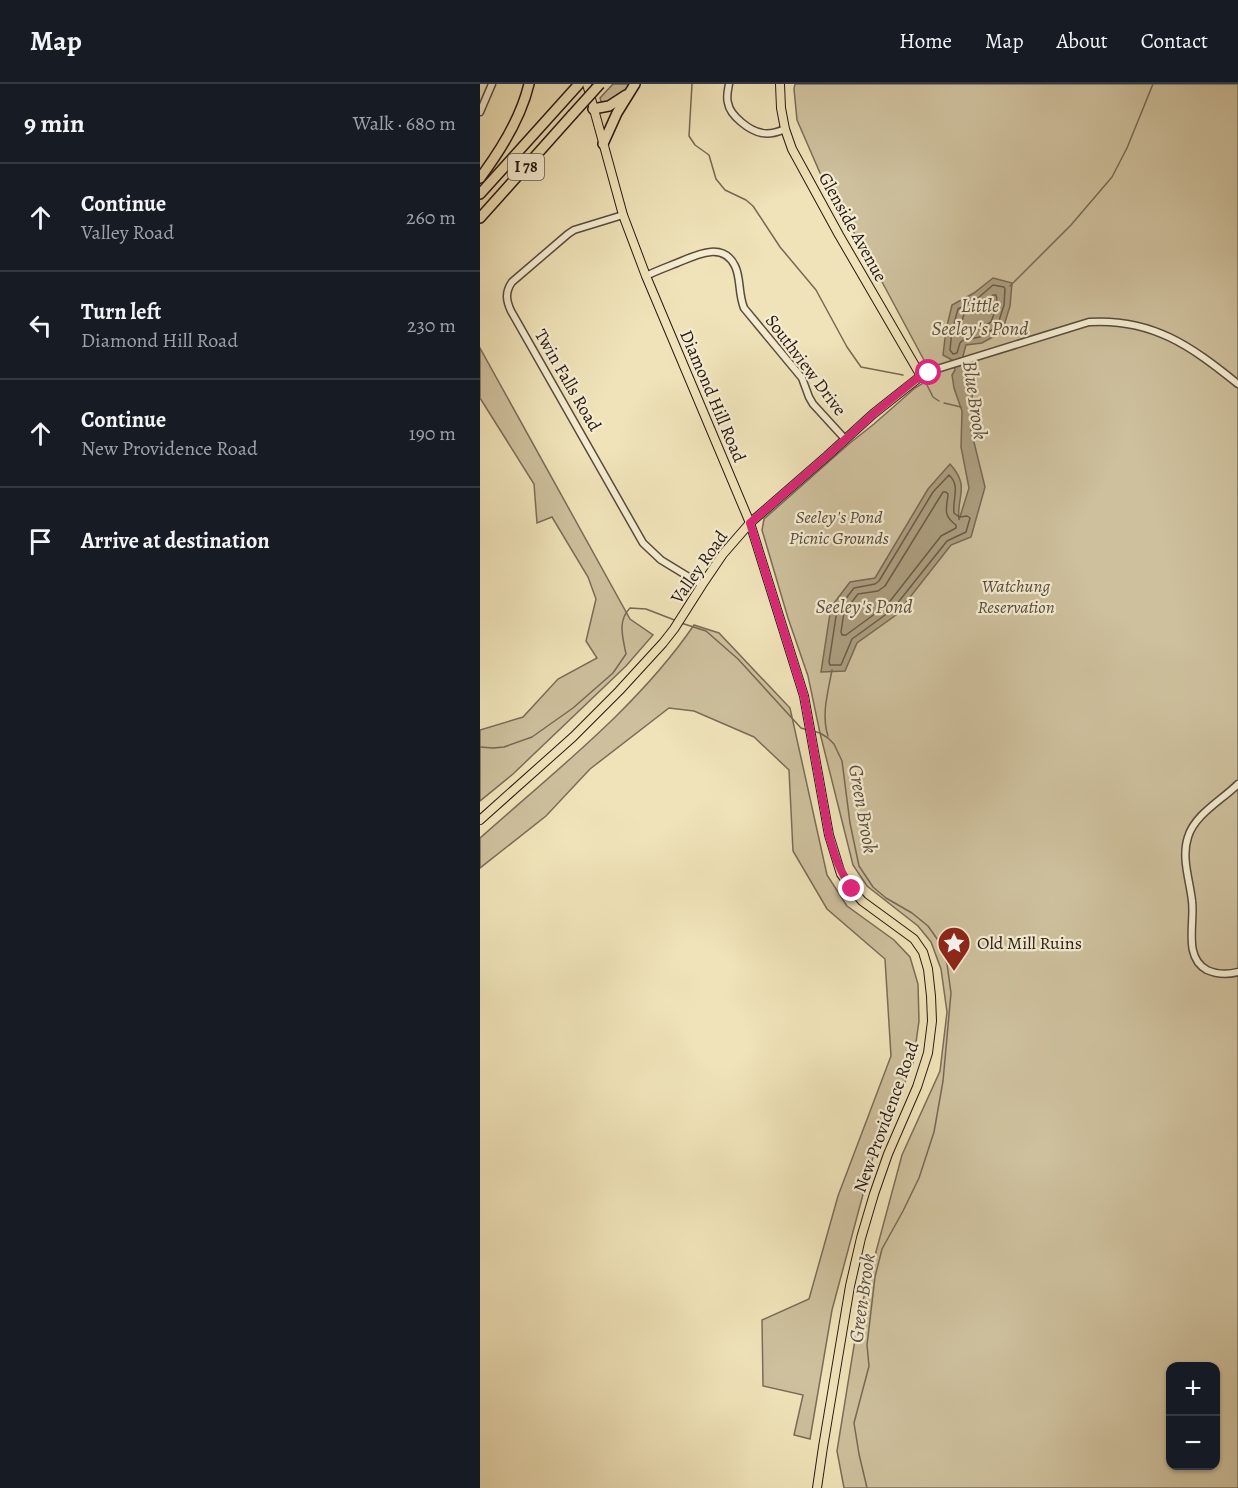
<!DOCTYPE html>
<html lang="en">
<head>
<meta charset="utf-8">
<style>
  body { margin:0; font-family:Alegreya,serif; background:#20242c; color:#f1f3f6 }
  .controls { position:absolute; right:18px; bottom:18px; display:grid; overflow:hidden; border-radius:12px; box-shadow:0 2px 4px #0004 }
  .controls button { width:54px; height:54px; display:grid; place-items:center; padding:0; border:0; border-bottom:2px solid #363941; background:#171b24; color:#f1f3f6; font:30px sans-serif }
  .stop { position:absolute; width:18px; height:18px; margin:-14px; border:4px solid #db2777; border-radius:50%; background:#fff }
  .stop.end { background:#db2777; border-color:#fff; box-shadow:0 2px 6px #0008 }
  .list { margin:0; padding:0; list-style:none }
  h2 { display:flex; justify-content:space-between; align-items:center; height:78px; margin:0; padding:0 24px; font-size:26px }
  h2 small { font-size:20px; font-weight:400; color:#9ea1a6 }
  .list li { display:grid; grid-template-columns:39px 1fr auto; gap:18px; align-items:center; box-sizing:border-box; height:108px; padding:0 24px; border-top:2px solid #363941 }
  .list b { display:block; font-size:22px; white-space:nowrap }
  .list p { margin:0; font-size:20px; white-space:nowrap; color:#9ea1a6 }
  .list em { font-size:20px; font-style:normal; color:#9ea1a6 }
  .icon { flex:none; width:33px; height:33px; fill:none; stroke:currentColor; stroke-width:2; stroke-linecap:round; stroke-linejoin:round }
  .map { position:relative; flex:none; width:758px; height:1404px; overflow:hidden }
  header { display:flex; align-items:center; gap:36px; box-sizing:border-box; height:84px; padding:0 30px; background:#171b24; border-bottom:2px solid #363941 }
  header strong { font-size:28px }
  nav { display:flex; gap:33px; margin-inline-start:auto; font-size:21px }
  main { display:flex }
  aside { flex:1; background:#171b24 }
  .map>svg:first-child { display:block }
</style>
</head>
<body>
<header>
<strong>Map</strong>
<nav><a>Home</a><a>Map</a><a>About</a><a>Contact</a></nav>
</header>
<main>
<aside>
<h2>9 min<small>Walk · 680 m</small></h2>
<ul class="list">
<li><svg class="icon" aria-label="ahead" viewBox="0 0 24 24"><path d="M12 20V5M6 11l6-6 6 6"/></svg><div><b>Continue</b><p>Valley Road</p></div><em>260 m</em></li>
<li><svg class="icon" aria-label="left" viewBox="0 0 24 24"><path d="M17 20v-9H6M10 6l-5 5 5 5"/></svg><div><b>Turn left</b><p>Diamond Hill Road</p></div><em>230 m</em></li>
<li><svg class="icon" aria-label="ahead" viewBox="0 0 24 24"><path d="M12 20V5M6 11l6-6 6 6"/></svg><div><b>Continue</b><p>New Providence Road</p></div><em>190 m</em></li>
<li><svg class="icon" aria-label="arrive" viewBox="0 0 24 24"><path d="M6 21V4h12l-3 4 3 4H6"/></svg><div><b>Arrive at destination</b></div></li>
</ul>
</aside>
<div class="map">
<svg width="758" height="1404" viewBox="0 0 758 1404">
  <rect width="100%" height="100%" fill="#f0e3b9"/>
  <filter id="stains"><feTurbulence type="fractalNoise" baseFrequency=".00333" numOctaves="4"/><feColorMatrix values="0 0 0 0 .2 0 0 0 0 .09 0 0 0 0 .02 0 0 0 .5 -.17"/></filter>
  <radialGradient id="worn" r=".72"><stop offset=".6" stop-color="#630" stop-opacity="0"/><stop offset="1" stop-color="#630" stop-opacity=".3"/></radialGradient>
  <g fill="#cec09d" stroke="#7a6c58" stroke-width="1.5" fill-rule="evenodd">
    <path d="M 133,0 L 151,0 L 142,11 L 122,20 L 120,14 Z"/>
    <path d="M 315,0 L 758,0 L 758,1404 L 364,1404 L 357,1367 L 379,1231 L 422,1071 L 460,987 L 467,928 L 461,885 L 451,858 L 438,842 L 387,802 L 373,781 L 340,649 L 328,592 L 308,534 L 282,446 L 284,435 L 370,359 L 394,340 L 435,304 L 453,293 L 401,196 L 340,89 L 317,36 L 314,5 ZM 690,1282 L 736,1282 L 736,1382 L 690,1382 Z"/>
    <path d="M 0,264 L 150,535 L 173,551 L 146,582 L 33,690 L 0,717 L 0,646 L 43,633 L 78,595 L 117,574 L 106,557 L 116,515 L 108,493 L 72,433 L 57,439 L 54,400 L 0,314 Z"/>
    <path d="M 214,541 L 239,549 L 310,624 L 347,791 L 367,822 L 414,856 L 430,873 L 438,900 L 439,937 L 433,980 L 396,1062 L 352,1226 L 330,1355 L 314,1351 L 323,1311 L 283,1302 L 282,1236 L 329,1215 L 358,1112 L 411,972 L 405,875 L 347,825 L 313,767 L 309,686 L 274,653 L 214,627 L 189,624 L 110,685 L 66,732 L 0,784 L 0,754 C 74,688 158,623 214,541 Z"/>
  </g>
  <path fill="#ac9e80" stroke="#776854" stroke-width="1.5" d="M 513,194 L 532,199 L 530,222 L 522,248 L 502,259 L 486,261 L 483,272 L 486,283 L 493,297 L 491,346 L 505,403 L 491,453 L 471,461 L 416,531 L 377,559 L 365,587 L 341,588 L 351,523 L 370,498 L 395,494 L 448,405 L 470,380 C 491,403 476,413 479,436 L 489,404 L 481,363 L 482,327 L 474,304 L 472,291 L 475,286 L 472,276 L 463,271 L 466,246 L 472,221 L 494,209 Z"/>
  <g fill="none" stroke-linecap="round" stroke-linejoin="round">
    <g stroke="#6a5b49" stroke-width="1.5">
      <path d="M 513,201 L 524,203 L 525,205 L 524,221 L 517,243 L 500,253 L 483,256 L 480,259 L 477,269 L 473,270 L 470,266 L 472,247 L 478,225 L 498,214 Z"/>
      <path d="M 513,211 L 516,211 C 519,219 514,230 511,238 L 497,246 L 481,247 L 480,244 L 484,230 L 501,220 Z"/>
      <path d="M 469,391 C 481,402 472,415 474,429 L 479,433 L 487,432 L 490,434 L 486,448 L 467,457 L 412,526 L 372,555 L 361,581 L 350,581 L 349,578 L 357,526 L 374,504 L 395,500 L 399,497 L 453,408 Z"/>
      <path d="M 463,408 L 466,408 L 468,410 C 467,424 462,431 476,441 L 476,444 L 461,452 L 407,521 L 366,551 L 362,551 L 361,548 L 364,528 L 378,510 L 398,507 L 405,502 Z"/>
    </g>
    <g stroke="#776854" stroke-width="1.5">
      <path d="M 212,0 L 209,52 L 215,61 L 229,71 L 236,95 L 245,106 L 266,116 L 273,122 L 300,163 L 336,206 L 367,263 L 381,283 L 423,291"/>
      <path d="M 530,202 L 591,141 L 632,93 L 647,64 L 673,0"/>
      <path d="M 445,297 L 453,313 L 459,317"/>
      <path d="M 464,319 L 481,323"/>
      <path d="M 201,539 L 226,547 L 258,575 L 321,644 L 328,646"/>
      <path d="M 333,647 L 340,649 L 348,654 L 354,660 L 362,677 L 370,739 L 379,782 L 393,803 L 406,814 L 432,829 L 448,842 L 460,859 L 467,880 L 471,909 L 463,997 L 454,1048 L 439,1094 L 423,1127 L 402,1165 L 395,1193 L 387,1261 L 389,1282 L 374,1339 L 379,1370 L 387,1404"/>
      <path d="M 348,652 C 341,631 348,608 352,586"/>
      <path d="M 0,663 L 13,664 L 24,663 L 52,653 L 93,624 L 133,589 L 146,570 C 143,554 137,537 150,524 L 166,525 L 197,537"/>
    </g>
    <defs>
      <g id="minor">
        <path d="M 249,0 C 248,6 246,13 248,19 C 250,32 270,47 282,49 C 290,51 298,48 305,45"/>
        <path d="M 0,28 L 12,0"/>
        <path d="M 143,131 L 94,146 L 88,150 L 32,198 C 25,208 26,216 31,227 L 163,459 L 181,476 L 222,501"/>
        <path d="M 166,192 C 176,187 187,183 197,179 C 216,171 243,157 255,182 C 261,194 258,209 264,224 L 322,294 L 329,313 L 333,320 L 365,355"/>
        <path d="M 441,292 L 457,285 L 609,238 C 672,234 711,262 758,300"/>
        <path d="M 758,700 C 742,716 715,730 708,753 C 701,774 710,797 712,817 C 715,839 703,873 727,886 C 738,891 747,891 758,888"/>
      </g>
      <g id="major">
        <path d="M 107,0 L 143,131 L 166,192 L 270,439 L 324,612 L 349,751 L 361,790 L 372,805 L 382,817 L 434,855 L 443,868 L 448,885 L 451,912 L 452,937 L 448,969 L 437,1003 L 408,1070 L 394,1110 L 381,1154 L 370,1202 L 343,1363 L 337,1404"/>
        <path d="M 0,736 L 93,653 L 139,607 L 183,559 L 194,545 L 222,501 L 243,470 L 270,439 L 347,372 L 393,330 L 441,292 L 359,151 L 312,65 L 305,45 L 301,24 L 300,0"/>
      </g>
      <g id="highway">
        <path d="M 113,25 L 129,22 L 146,11"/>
        <path d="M 123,60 L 137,29 L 155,0"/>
        <path d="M 0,94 C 21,66 41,34 49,0"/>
        <path d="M 0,110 L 99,0"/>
        <path d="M 0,134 L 92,31"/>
      </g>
    </defs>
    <use href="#minor" stroke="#594b3c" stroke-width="9"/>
    <use href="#major" stroke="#271812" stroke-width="10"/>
    <use href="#highway" stroke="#271812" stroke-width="12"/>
    <use href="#minor" stroke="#f5edd2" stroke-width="6"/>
    <use href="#major" stroke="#f0e3b9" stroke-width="8"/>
    <use href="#highway" stroke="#f0e3b9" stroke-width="9"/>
    <defs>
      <path id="highway-bridge" d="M 92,31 L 120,0"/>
    </defs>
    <use href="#highway-bridge" stroke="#271812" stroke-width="12" stroke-linecap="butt"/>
    <use href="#highway-bridge" stroke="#f0e3b9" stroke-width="9"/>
  </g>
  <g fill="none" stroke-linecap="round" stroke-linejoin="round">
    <path stroke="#db2777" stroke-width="8" d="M 372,805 C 359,786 355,773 349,751 L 324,612 L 270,439 L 347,372 L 393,330 L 435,296 L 449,289"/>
  </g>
  <defs>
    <symbol id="sight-pin" viewBox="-11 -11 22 30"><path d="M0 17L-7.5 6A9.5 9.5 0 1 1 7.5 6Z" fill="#8f2418" stroke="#f5edd2"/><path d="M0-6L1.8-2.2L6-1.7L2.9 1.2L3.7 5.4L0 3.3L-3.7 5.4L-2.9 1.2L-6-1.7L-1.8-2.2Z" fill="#fff"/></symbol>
  </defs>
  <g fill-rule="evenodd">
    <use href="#sight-pin" x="455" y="840" width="38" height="52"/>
  </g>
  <g text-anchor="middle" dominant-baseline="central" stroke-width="4.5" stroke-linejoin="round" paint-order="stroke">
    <rect fill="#f5edd2" stroke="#65584c" stroke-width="1.5" x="28" y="70" width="36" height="26" rx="4.5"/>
    <g font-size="16" font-weight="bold" fill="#271812">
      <text x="46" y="83">I 78</text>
    </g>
    <g font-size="18" fill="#271812" stroke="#f5edd2">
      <text transform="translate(373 143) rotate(61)">Glenside Avenue</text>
      <text transform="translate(326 281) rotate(53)">Southview Drive</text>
      <text transform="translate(88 296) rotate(60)">Twin Falls Road</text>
      <text transform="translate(233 312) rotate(67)">Diamond Hill Road</text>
      <text transform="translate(219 483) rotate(-55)">Valley Road</text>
      <text transform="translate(406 1033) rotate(-70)">New Providence Road</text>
    </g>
    <g font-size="18" font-style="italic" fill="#594a3c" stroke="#f5edd2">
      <text x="359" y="433">Seeley's Pond<tspan x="359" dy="21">Picnic Grounds</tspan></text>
      <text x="536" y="502">Watchung<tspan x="536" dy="21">Reservation</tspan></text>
    </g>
    <g font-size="18" fill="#271812" stroke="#f5edd2" text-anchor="start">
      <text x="497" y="859">Old Mill Ruins</text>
    </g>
    <g font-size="20" font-style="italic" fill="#5c4e3e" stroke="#f5edd2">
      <text x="500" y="221">Little<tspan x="500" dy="23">Seeley's Pond</tspan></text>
      <text transform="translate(495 316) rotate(82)">Blue Brook</text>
      <text x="384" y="522">Seeley's Pond</text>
      <text transform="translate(383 725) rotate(80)">Green Brook</text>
      <text transform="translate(382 1214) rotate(-82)">Green Brook</text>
    </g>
  </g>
  <rect width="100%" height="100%" filter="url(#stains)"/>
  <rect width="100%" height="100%" fill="url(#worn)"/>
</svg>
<div class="controls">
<button>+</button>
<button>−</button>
</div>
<div class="stop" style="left:449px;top:289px"></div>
<div class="stop end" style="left:372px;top:805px"></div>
</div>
</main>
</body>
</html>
